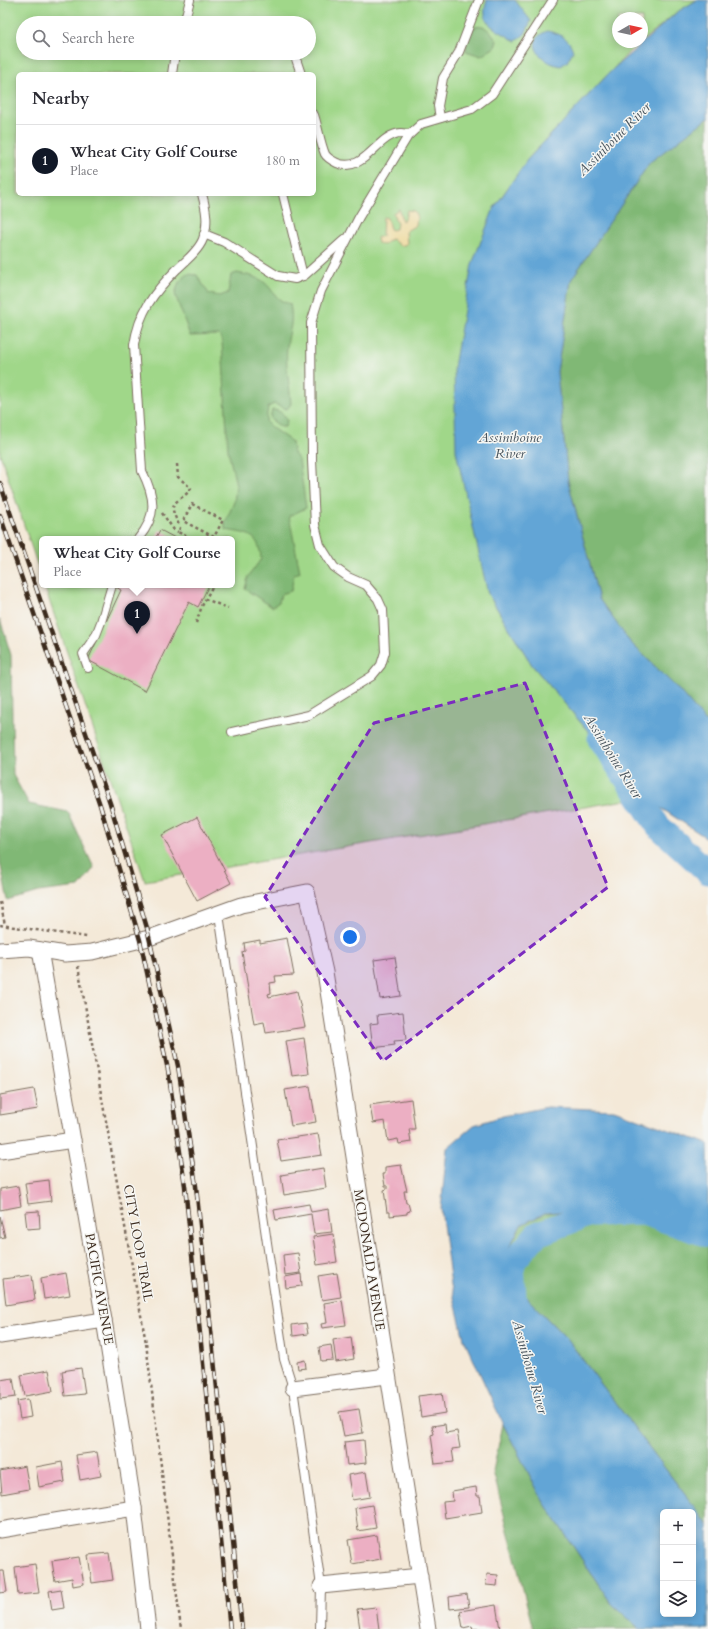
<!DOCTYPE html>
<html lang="en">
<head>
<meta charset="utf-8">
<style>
  body { margin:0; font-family:Cardo,serif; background:#f7f7f7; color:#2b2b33 }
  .controls { position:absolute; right:12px; bottom:12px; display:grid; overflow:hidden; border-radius:6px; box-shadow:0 2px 10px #0003 }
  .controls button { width:36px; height:36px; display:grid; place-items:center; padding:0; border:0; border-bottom:1px solid #e1e1e2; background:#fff; color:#2b2b33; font:20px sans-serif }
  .compass { position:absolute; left:612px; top:12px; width:36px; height:36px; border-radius:50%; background:#fff; box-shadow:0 2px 10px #0003; rotate:81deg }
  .you { position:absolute; left:350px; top:937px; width:14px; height:14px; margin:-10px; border:3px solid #fff; border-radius:50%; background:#1a73e8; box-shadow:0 0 0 6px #1a73e833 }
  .badge { display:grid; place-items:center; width:26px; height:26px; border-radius:50%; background:#111827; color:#fff; font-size:13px; font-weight:700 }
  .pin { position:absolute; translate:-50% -33px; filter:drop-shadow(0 1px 2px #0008) }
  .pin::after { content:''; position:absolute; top:21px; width:14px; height:12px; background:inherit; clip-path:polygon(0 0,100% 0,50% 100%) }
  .popup { position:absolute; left:39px; top:536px; width:196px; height:52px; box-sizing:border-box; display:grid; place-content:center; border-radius:6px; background:#fff; filter:drop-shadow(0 1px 3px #0005); font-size:13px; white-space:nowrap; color:#7c7c81 }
  .popup b { font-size:15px; color:#2b2b33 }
  .popup::after { content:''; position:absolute; left:50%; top:100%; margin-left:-8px; border:8px solid transparent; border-top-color:#fff }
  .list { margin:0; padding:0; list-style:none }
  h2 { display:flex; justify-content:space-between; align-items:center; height:52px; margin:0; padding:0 16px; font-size:17px }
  h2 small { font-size:13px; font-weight:400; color:#7c7c81 }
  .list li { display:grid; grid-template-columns:26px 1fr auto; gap:12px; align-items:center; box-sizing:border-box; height:72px; padding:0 16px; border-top:1px solid #e1e1e2 }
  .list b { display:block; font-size:15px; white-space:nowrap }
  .list p { margin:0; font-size:13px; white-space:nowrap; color:#7c7c81 }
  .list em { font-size:13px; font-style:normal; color:#7c7c81 }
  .icon { flex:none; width:22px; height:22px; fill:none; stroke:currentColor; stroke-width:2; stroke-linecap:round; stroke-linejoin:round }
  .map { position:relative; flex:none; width:708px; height:1629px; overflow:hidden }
  .search { position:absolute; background:#fff; box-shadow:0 2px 10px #0003; left:16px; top:16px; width:300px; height:44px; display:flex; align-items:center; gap:10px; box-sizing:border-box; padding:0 14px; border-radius:22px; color:#7c7c81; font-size:15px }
  .panel { position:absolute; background:#fff; box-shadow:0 2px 10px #0003; left:16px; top:72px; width:300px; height:124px; border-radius:6px }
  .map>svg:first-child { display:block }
</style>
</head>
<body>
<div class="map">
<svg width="708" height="1629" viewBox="0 0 708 1629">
  <rect width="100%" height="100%" fill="#f6f6f2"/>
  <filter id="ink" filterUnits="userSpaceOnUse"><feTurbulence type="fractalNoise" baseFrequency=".025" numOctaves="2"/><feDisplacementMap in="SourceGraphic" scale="8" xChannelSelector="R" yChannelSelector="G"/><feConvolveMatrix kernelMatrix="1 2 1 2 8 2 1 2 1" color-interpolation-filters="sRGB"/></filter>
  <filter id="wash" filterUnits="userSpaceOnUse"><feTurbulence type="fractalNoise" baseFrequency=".012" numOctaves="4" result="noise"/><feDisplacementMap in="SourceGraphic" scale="16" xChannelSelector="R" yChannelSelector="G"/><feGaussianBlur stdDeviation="0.9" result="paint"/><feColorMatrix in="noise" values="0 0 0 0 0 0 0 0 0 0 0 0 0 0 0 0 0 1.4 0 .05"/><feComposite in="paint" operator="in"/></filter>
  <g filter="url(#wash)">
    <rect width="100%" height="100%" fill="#f4e9d8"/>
    <path fill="#a0d789" stroke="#6e8054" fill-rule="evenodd" d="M 0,0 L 697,0 L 677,12 L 642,41 L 642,18 L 618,18 L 618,42 L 640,42 L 630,51 L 527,160 L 494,208 L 488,594 L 532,665 L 644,797 L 145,881 L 44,585 L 232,585 L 232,539 L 42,539 L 42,578 L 0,454 ZM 23,23 L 309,23 L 309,53 L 23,53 ZM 18,74 L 314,74 L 314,194 L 18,194 Z"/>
    <g fill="#80b875" stroke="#5e714a">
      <path d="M 483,26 L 491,32 L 497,41 L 495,47 L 481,56 L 466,51 L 467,34 L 474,27 Z"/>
      <path d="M 708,118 L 708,724 L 677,688 L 630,642 L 599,599 L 568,481 L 557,372 L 571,280 L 650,162 Z"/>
      <path d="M 237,273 C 247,275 256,276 264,282 C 275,291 274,300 290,304 C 294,323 289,329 287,347 C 285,365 290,386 291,404 L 287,409 L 274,404 L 268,407 L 266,422 L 272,428 L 292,442 L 293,452 L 299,460 L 306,508 L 289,516 L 300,572 L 294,575 L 291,591 L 281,594 L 279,602 L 272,607 L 245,589 L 248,577 L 261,559 C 259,533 248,534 225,530 L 225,523 L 234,502 L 236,485 L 228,450 L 222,341 L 219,335 L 190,336 L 175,294 L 179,282 L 188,274 L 197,275 L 209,294 L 220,296 L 228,293 L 231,275 Z"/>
      <path d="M 272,410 C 280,410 284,414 287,421 L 285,427 L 281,427 L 270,419 Z"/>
      <path d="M 0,619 L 11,655 L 13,775 L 29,804 L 68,812 L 94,868 L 79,887 L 38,892 L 8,901 L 0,862 Z"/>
      <path d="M 597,1209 L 708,1239 L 708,1525 L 567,1339 L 522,1293 L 508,1250 L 521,1225 L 545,1213 Z"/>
      <path d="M 503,1424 L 543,1501 L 611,1603 L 640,1629 L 533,1629 L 493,1471 Z"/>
    </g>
    <path fill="#eeda9e" stroke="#94825e" d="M 399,209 L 402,221 L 405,219 L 407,210 L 414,211 L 417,217 L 416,225 L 406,231 L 407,244 L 400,246 L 392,239 L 389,240 L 383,245 L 378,243 L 377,238 L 382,236 L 383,217 L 387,218 L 390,229 L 392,230 L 396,229 L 397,223 L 393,213 Z"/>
    <g fill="#62a5d6" stroke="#4e687a" fill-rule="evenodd">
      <path d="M 487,0 L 515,0 L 531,21 L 525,34 L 516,41 L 513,40 C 497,28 478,26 487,0 Z"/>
      <path d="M 697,0 L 708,0 L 708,118 L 650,162 L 571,280 L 557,372 L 568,481 L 599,599 L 630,642 L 677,688 L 708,724 L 708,839 L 644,797 L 532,665 L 488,594 L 456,451 L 454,367 L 472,264 L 494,208 L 527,160 L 613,69 L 677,12 Z"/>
      <path d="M 547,31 C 559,33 570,38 573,51 L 567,62 L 561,66 C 542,64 522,41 547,31 Z"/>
      <path d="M 547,1107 L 614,1110 L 708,1144 L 708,1239 L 597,1209 L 545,1213 L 521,1225 L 508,1250 L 522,1293 L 567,1339 L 708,1525 L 708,1629 L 640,1629 L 611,1603 L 543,1501 L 503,1424 L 464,1339 L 451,1285 L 441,1209 L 447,1148 L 474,1125 L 503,1116 ZM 663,1512 L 693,1512 L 693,1614 L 663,1614 Z"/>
    </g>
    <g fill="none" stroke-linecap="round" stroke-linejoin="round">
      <g stroke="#62a5d6" stroke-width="25">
        <path d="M 600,739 L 658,826 L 708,872"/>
        <path d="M 514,1297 L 512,1263 L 537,1234 L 590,1214 L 643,1213 L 708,1235"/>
      </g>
    </g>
    <g id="blocks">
      <g fill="#ecafc3">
        <path d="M 160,530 L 177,539 L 155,539 Z"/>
        <path d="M 117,585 L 209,585 L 198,607 L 189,602 L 145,691 L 88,660 L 121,590 L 116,587 Z"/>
        <path d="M 197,817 L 231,883 L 197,901 L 162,835 Z"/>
        <path d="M 287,938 L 294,975 L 275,976 L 276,982 L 270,983 L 271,993 L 268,994 L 269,997 L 297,991 L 305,1027 L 266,1033 L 264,1022 L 254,1024 L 242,952 L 245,951 L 244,943 L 260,940 L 260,943 Z"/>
        <path d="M 395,957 L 401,996 L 380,999 L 374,960 Z"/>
        <path d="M 403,1012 L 406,1040 L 394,1041 L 395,1045 L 373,1048 L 370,1024 L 378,1023 L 377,1015 Z"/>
        <path d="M 304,1038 L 309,1074 L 292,1076 L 286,1041 Z"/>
        <path d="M 310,1086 L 316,1122 L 291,1126 L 285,1090 Z"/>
        <path d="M 34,1089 L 38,1109 L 0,1115 L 0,1095 Z"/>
        <path d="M 411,1099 L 415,1129 L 409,1129 L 411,1142 L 399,1144 L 398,1139 L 388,1141 L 385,1121 L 373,1123 L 370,1105 Z"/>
        <path d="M 318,1134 L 322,1155 L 281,1161 L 277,1140 Z"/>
        <path d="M 401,1165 L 407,1191 L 404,1191 L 406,1203 L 408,1203 L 410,1211 L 407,1212 L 407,1214 L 390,1216 L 390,1212 L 387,1212 L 384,1190 L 387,1189 L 387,1186 L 385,1186 L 383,1174 L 385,1174 L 385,1167 Z"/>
        <path d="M 323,1168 L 326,1188 L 284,1195 L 281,1175 Z"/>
        <path d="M 49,1180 L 51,1201 L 28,1204 L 25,1183 Z"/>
        <path d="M 18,1186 L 21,1206 L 0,1210 L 0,1189 Z"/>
        <path d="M 309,1204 L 311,1212 L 329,1209 L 332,1232 L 314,1234 L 311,1214 L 276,1220 L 274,1210 Z"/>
        <path d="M 39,1211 L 40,1228 L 27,1229 L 25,1212 Z"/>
        <path d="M 0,1216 L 5,1237 L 0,1238 Z"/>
        <path d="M 333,1234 L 337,1262 L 317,1265 L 313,1237 Z"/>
        <path d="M 298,1253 L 301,1273 L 285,1275 L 283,1255 Z"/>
        <path d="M 66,1273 L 70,1295 L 44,1299 L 41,1278 Z"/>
        <path d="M 337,1273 L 341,1297 L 322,1300 L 318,1276 Z"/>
        <path d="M 301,1274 L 302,1286 L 286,1288 L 285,1277 Z"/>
        <path d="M 32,1275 L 35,1300 L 6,1305 L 3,1279 Z"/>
        <path d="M 342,1300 L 346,1325 L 322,1328 L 321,1324 L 327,1323 L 324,1303 Z"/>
        <path d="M 306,1323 L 308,1334 L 293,1336 L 292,1325 Z"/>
        <path d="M 351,1337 L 354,1359 L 336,1362 L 333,1340 Z"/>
        <path d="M 331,1345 L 333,1360 L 321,1361 L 319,1347 Z"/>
        <path d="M 305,1360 L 306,1368 L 298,1369 L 297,1362 Z"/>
        <path d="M 81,1368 L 85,1394 L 65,1396 L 62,1371 Z"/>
        <path d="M 49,1370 L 53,1391 L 25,1396 L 21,1375 Z"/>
        <path d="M 13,1378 L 16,1397 L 0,1399 L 0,1380 Z"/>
        <path d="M 442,1393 L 445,1413 L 421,1417 L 418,1396 Z"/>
        <path d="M 28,1399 L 31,1417 L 20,1419 L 17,1401 Z"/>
        <path d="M 359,1409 L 363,1433 L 344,1436 L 339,1412 Z"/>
        <path d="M 445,1424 L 446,1433 L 457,1431 L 460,1448 L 452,1449 L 454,1462 L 435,1464 L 431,1435 L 434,1434 L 432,1426 Z"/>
        <path d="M 364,1440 L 366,1463 L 347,1465 L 344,1442 Z"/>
        <path d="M 97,1452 L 101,1476 L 80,1480 L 76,1455 Z"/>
        <path d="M 62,1462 L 65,1482 L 39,1487 L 36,1467 Z"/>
        <path d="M 25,1466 L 29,1489 L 2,1494 L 0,1471 Z"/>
        <path d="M 366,1472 L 370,1497 L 352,1500 L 348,1475 Z"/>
        <path d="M 476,1487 L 477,1496 L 480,1496 L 482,1512 L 445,1518 L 443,1502 L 453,1501 L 452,1491 Z"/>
        <path d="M 372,1505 L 376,1528 L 358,1531 L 355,1508 Z"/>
        <path d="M 377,1535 L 381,1559 L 352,1564 L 348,1540 Z"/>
        <path d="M 109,1553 L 113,1580 L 92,1583 L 88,1555 Z"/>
        <path d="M 79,1557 L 84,1584 L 73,1586 L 72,1578 L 55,1581 L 52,1561 Z"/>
        <path d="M 35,1564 L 39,1593 L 18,1595 L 15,1567 Z"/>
        <path d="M 0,1571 L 4,1571 L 7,1592 L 0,1593 Z"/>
        <path d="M 487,1574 L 498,1575 L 497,1586 L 486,1585 Z"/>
        <path d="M 61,1589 L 64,1608 L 52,1610 L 49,1591 Z"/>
        <path d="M 467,1594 L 469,1607 L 450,1609 L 449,1597 Z"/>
        <path d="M 496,1605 L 500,1629 L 473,1629 L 472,1626 L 463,1628 L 460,1611 Z"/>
        <path d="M 376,1607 L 379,1629 L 360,1629 L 357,1609 Z"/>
      </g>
    </g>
  </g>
  <g filter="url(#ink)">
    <use href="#blocks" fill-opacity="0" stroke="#7c6d5f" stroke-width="1"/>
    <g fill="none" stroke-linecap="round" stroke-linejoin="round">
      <defs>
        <g id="service">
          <path d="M 184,23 L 190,0"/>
          <path d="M 294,53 L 301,74"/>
          <path d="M 172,74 L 175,53"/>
          <path d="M 314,115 C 318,127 320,142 325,154 C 327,158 333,161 337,163 C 365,174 377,134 401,133 C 404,133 407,134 410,134"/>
          <path d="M 440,118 L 438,106 L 443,78 L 459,52 L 479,0"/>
          <path d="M 283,194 L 303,276"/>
          <path d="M 204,234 L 224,242 L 278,276 L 295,279 L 305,275 L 345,239"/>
          <path d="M 138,539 C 158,515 155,497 142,471 L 134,345 C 139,312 154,292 177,269 C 186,261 199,250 203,239 C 209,224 206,209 202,194"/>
          <path d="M 88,668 L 83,654 L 96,635 L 101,622 L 112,585"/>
          <path d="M 232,732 L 309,715 L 372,676 L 381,665 L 385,652 L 383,610 L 378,599 L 366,585 L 348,577 L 334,567 L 320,545 L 315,525 L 312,460 L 311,323 L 321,291 L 359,217 L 408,136 L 421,124 L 472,109 L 492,94 L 553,0"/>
          <path d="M 219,914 L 284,1359 L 293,1388 L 321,1586 L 320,1629"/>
        </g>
        <g id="minor">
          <path d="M 0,950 L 29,948 L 65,954 L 92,952 L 149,938 L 241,905 L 307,892 L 325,972 L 428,1629"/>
          <path d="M 40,950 L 104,1320 L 134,1508 L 148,1629"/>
          <path d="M 0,1151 L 73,1140"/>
          <path d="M 0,1336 L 104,1320"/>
          <path d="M 293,1388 L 387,1376"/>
          <path d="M 0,1530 L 134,1508"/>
          <path d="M 321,1586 L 420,1576"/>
        </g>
      </defs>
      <use href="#service" stroke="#7c6d5f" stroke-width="10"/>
      <use href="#minor" stroke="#7c6d5f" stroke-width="17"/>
      <g stroke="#7c6d5f" stroke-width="2.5" stroke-dasharray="3 3" stroke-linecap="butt">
        <path d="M 177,464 L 178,477 L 191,488 C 188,496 171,501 173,510 C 174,516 178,522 180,528 L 178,532 L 192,539"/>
        <path d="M 192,504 L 223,520 L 214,537 L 183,521 Z"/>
        <path d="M 162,513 L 174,530 L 178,532"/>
        <path d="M 205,599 L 228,608"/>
        <path d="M 196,623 L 202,606 L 213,585"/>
        <path d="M 0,902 L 5,925"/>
        <path d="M 0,925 L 87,937"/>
        <path d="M 78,966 L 146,1343 L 181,1629"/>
      </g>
      <use href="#service" stroke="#fff" stroke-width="8"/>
      <use href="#minor" stroke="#fff" stroke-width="15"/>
      <defs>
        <g id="rail">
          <path d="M 0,483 L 110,803 L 147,928 L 178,1066 L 196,1186 L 242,1629"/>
          <path d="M 0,515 L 100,805 L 140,940 L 168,1070 L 185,1186 L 230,1629"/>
        </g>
      </defs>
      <use href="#rail" stroke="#3b2a1e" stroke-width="4.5"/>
      <use href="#rail" stroke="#f6f6f2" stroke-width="3" stroke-dasharray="9" stroke-linecap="butt"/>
    </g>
  </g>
  <path fill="#7b2cbf" fill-opacity="0.2" stroke="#7b2cbf" stroke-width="3" stroke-dasharray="8 5" stroke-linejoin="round" d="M 525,683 L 608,887 L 383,1061 L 265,897 L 374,723 Z"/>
  <g text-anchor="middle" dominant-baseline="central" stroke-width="3" stroke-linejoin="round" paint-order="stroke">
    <g font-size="13" fill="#3b2a1e" stroke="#f6f6f2">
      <text transform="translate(138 1243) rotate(80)">CITY LOOP TRAIL</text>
      <text transform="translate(369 1260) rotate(81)">MCDONALD AVENUE</text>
      <text transform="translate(99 1289) rotate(80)">PACIFIC AVENUE</text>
    </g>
    <g font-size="14" font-style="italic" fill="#49555e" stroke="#f6f6f2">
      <text transform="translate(614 139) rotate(-45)">Assiniboine River</text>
      <text x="510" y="437">Assiniboine<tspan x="510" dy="16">River</tspan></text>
      <text transform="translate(613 756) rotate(58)">Assiniboine River</text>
      <text transform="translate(530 1367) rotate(74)">Assiniboine River</text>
    </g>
  </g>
</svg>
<div class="controls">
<button>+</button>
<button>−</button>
<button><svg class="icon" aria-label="layers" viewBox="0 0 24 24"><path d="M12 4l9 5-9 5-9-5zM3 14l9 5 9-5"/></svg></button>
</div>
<svg class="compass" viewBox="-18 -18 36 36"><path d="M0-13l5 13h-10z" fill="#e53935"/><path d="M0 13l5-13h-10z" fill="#7c7c81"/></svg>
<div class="you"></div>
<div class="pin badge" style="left:137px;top:634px">1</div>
<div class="popup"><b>Wheat City Golf Course</b>Place</div>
<div class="search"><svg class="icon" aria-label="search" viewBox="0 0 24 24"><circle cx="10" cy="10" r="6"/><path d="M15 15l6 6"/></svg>Search here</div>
<section class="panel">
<h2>Nearby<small></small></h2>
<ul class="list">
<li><span class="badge">1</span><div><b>Wheat City Golf Course</b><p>Place</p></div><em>180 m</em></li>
</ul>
</section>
</div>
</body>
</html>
